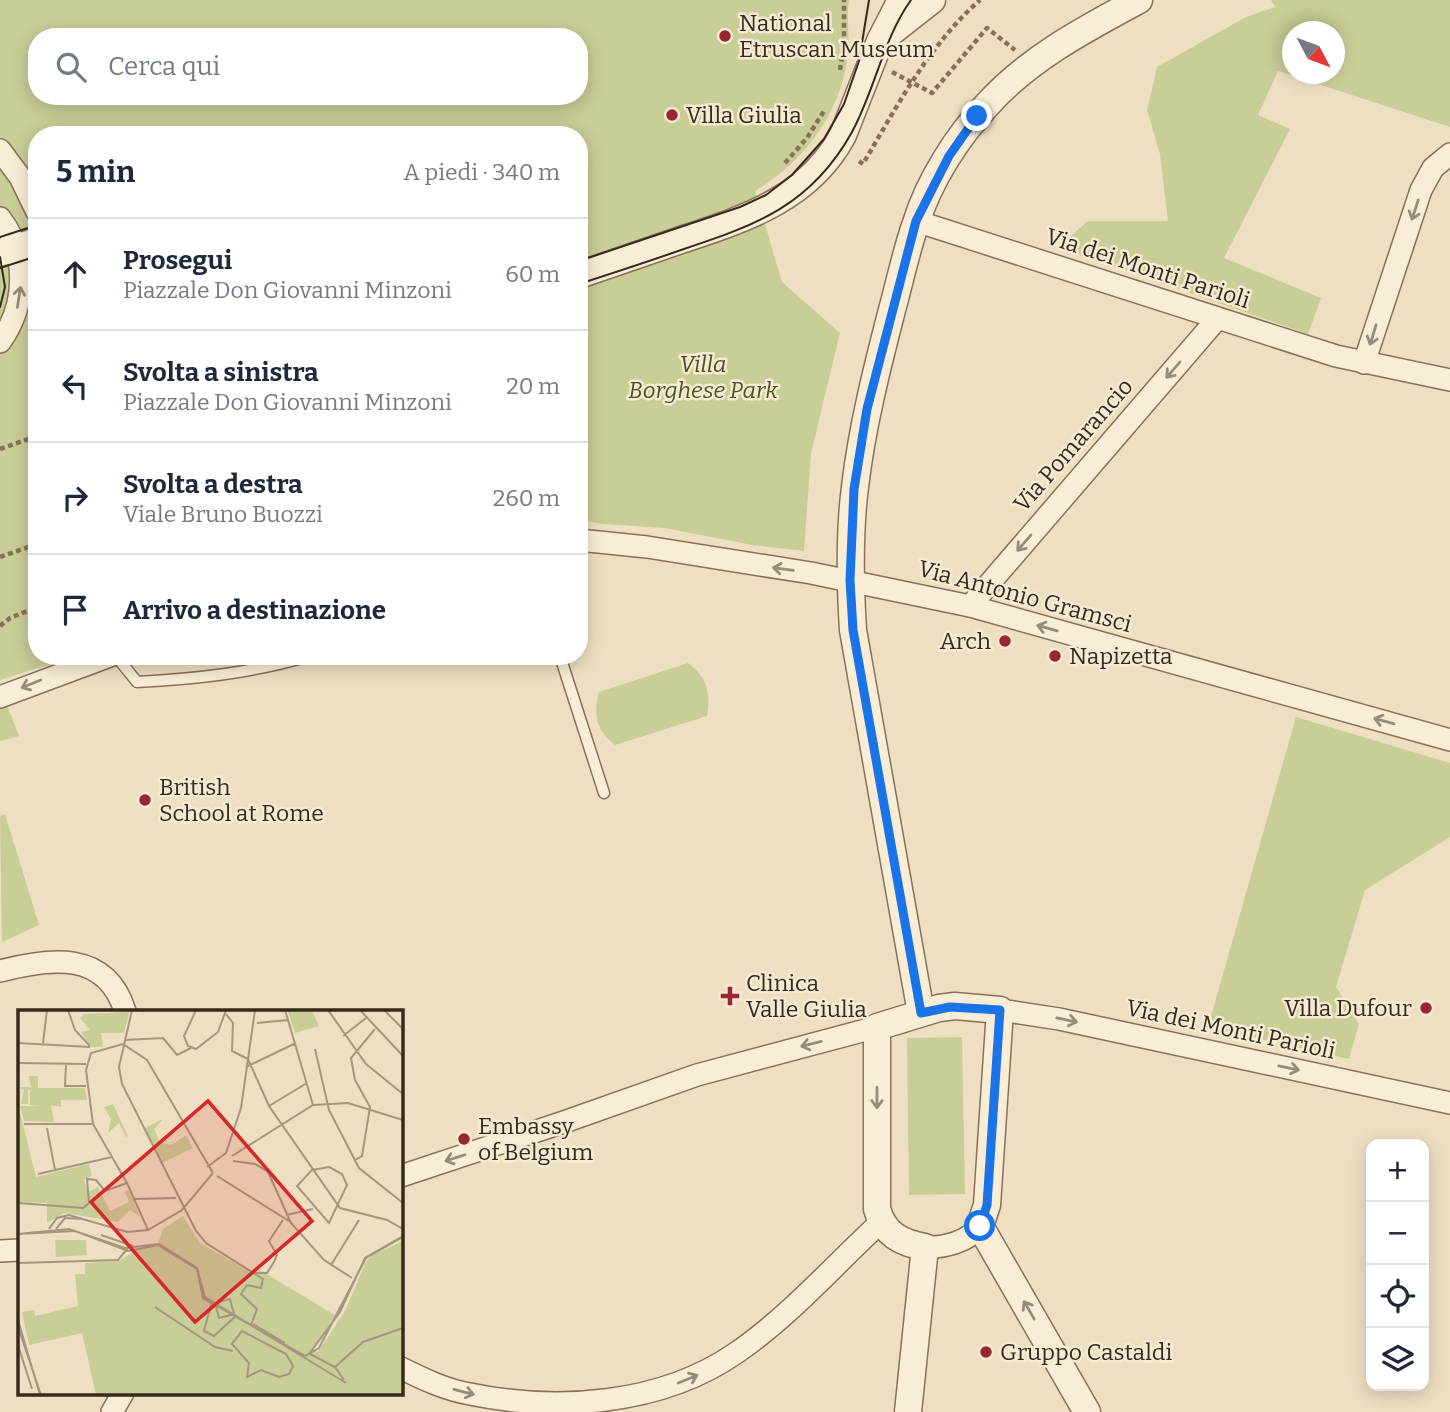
<!DOCTYPE html>
<html lang="it">
<head>
<meta charset="utf-8">
<style>
  body { margin:0; font-family:Bitter,serif; background:#f6f6f7; color:#1f2937 }
  .controls { position:absolute; right:21px; bottom:21px; display:grid; overflow:hidden; border-radius:14px; box-shadow:0 4px 18px #0003 }
  .controls button { width:63px; height:63px; display:grid; place-items:center; padding:0; border:0; border-bottom:2px solid #e0e1e3; background:#fff; color:#1f2937; font:35px sans-serif }
  .compass { position:absolute; left:1282px; top:21px; width:63px; height:63px; border-radius:50%; background:#fff; box-shadow:0 4px 18px #0003; rotate:131deg }
  .stop { position:absolute; width:21px; height:21px; margin:-16px; border:5px solid #1a73e8; border-radius:50%; background:#fff }
  .stop.end { background:#1a73e8; border-color:#fff; box-shadow:0 2px 7px #0008 }
  .list { margin:0; padding:0; list-style:none }
  h2 { display:flex; justify-content:space-between; align-items:center; height:91px; margin:0; padding:0 28px; font-size:30px }
  h2 small { font-size:23px; font-weight:400; color:#747a83 }
  .list li { display:grid; grid-template-columns:46px 1fr auto; gap:21px; align-items:center; box-sizing:border-box; height:112px; padding:0 28px; border-top:2px solid #e0e1e3 }
  .list b { display:block; font-size:26px; white-space:nowrap }
  .list p { margin:0; font-size:23px; white-space:nowrap; color:#747a83 }
  .list em { font-size:23px; font-style:normal; color:#747a83 }
  .icon { flex:none; width:38px; height:38px; fill:none; stroke:currentColor; stroke-width:2; stroke-linecap:round; stroke-linejoin:round }
  .map { position:relative; flex:none; width:1450px; height:1412px; overflow:hidden }
  .search { position:absolute; background:#fff; box-shadow:0 4px 18px #0003; left:28px; top:28px; width:560px; height:77px; display:flex; align-items:center; gap:18px; box-sizing:border-box; padding:0 24px; border-radius:28px; color:#747a83; font-size:26px }
  .panel { position:absolute; background:#fff; box-shadow:0 4px 18px #0003; left:28px; top:126px; width:560px; height:539px; border-radius:28px }
  .map>svg:first-child { display:block }
</style>
</head>
<body>
<div class="map">
<svg width="1450" height="1412" viewBox="0 0 1450 1412">
  <rect width="100%" height="100%" fill="#eedfc2"/>
  <g fill="#c9cd96" fill-rule="evenodd">
    <path d="M 0,0 L 849,0 C 846,18 850,36 848,54 C 841,113 805,161 755,191 L 782,282 L 840,333 L 811,453 L 804,551 L 752,545 L 665,528 L 602,524 L 579,519 L 579,135 L 385,135 L 383,130 L 368,135 L 37,135 L 37,656 L 76,656 L 0,680 ZM 37,37 L 579,37 L 579,96 L 37,96 Z"/>
    <path d="M 1271,0 L 1450,0 L 1450,127 L 1278,71 L 1258,115 L 1290,129 L 1224,258 L 1321,298 L 1308,334 L 1058,247 L 1088,221 L 1168,221 L 1160,154 L 1147,110 L 1157,67 L 1246,17 L 1275,7 ZM 1292,32 L 1334,32 L 1334,74 L 1292,74 Z"/>
    <path d="M 688,663 C 707,677 711,693 707,716 L 615,745 C 596,730 593,715 599,692 Z"/>
    <path d="M 0,687 L 19,736 L 0,741 Z"/>
    <path d="M 1296,717 L 1450,763 L 1450,837 L 1365,890 L 1336,987 L 1359,1024 L 1349,1059 L 1208,1027 Z"/>
    <path d="M 5,814 L 39,925 L 2,942 L 0,816 Z"/>
    <path d="M 962,1037 L 965,1194 L 909,1195 L 907,1038 Z"/>
  </g>
  <g fill="none" stroke-linecap="round" stroke-linejoin="round">
    <defs>
      <g id="service">
        <path d="M 116,656 L 137,682 C 195,679 252,673 309,656"/>
        <path d="M 560,656 L 604,793"/>
      </g>
      <g id="minor">
        <path d="M 0,150 L 20,177 L 37,212"/>
        <path d="M 0,218 C 28,254 27,305 0,342"/>
        <path d="M 916,221 L 1336,356 L 1450,380"/>
        <path d="M 1364,363 L 1421,190 L 1433,168 L 1450,154"/>
        <path d="M 579,540 L 647,547 L 811,573 L 970,606 L 1450,740"/>
        <path d="M 970,606 L 1217,319"/>
        <path d="M 0,697 L 110,656"/>
        <path d="M 0,971 C 50,958 106,950 125,1011"/>
        <path d="M 1000,1010 L 1059,1019 L 1450,1103"/>
        <path d="M 401,1176 L 564,1122 L 697,1075 L 877,1027"/>
        <path d="M 925,1247 C 944,1248 968,1242 980,1226"/>
        <path d="M 0,1251 L 19,1250"/>
        <path d="M 401,1368 C 423,1379 446,1390 470,1394 C 557,1412 661,1405 736,1353 C 790,1316 833,1266 881,1222"/>
        <path d="M 112,1412 L 123,1393"/>
      </g>
      <g id="tertiary">
        <path d="M 890,33 L 932,0"/>
        <path d="M 0,253 L 37,241"/>
        <path d="M 579,275 C 613,263 647,252 681,240 C 744,219 809,199 843,135 L 880,41 L 901,0"/>
        <path d="M 921,1013 L 853,630 C 850,582 849,534 855,487 C 862,427 877,368 892,310 C 900,281 906,251 916,223 C 929,181 957,137 987,105 C 1028,59 1085,29 1139,0"/>
        <path d="M 908,1412 L 925,1247 C 901,1243 884,1234 877,1209 L 877,1027 L 939,1008 L 955,1006 L 1000,1010 L 987,1205 L 980,1226 L 1087,1412"/>
      </g>
    </defs>
    <use href="#service" stroke="#897059" stroke-width="13"/>
    <use href="#minor" stroke="#897059" stroke-width="24"/>
    <use href="#tertiary" stroke="#897059" stroke-width="29"/>
    <g stroke="#897059" stroke-width="4.5" stroke-dasharray="5 3.5" stroke-linecap="butt">
      <path d="M 840,70 L 844,44 L 844,0"/>
      <path d="M 892,72 L 932,93 L 987,28 L 1015,50"/>
      <path d="M 859,161 L 863,164 C 897,106 929,45 980,0"/>
      <path d="M 785,163 L 807,138 L 824,111"/>
      <path d="M 0,449 L 37,436"/>
      <path d="M 0,557 L 37,544"/>
      <path d="M 0,626 L 10,618 L 37,607"/>
    </g>
    <use href="#service" stroke="#f9edd5" stroke-width="10"/>
    <use href="#minor" stroke="#f9edd5" stroke-width="21"/>
    <use href="#tertiary" stroke="#f9edd5" stroke-width="26"/>
    <g stroke="#38291d" stroke-width="2">
      <path d="M 0,237 L 37,225"/>
      <path d="M 0,257 L 5,287 L 0,307"/>
      <path d="M 579,261 L 740,207 L 766,195 L 792,175 L 824,139 L 844,104 L 859,61 L 869,0"/>
      <path d="M 0,268 L 37,256"/>
      <path d="M 579,284 C 613,273 647,262 681,250 C 756,225 811,206 852,132 C 875,90 883,39 911,0"/>
    </g>
  </g>
  <defs><path id="oneway-shaft" d="M-6 0H5M1.5-3L5.5 0L1.5 3" fill="none" stroke-width="1.6" stroke-linecap="round" stroke-linejoin="round" transform="scale(1.75)"/></defs>
  <g stroke="#988b79">
    <use href="#oneway-shaft" transform="translate(1415 210) rotate(108)"/>
    <use href="#oneway-shaft" transform="translate(19 297) rotate(-81)"/>
    <use href="#oneway-shaft" transform="translate(1373 335) rotate(107)"/>
    <use href="#oneway-shaft" transform="translate(1173 370) rotate(131)"/>
    <use href="#oneway-shaft" transform="translate(1024 543) rotate(131)"/>
    <use href="#oneway-shaft" transform="translate(783 569) rotate(-172)"/>
    <use href="#oneway-shaft" transform="translate(1047 628) rotate(-164)"/>
    <use href="#oneway-shaft" transform="translate(31 684) rotate(158)"/>
    <use href="#oneway-shaft" transform="translate(1384 721) rotate(-164)"/>
    <use href="#oneway-shaft" transform="translate(1067 1020) rotate(12)"/>
    <use href="#oneway-shaft" transform="translate(811 1044) rotate(166)"/>
    <use href="#oneway-shaft" transform="translate(1289 1068) rotate(12)"/>
    <use href="#oneway-shaft" transform="translate(877 1098) rotate(90)"/>
    <use href="#oneway-shaft" transform="translate(455 1158) rotate(162)"/>
    <use href="#oneway-shaft" transform="translate(1029 1310) rotate(-120)"/>
    <use href="#oneway-shaft" transform="translate(688 1379) rotate(-22)"/>
    <use href="#oneway-shaft" transform="translate(464 1392) rotate(14)"/>
  </g>
  <g fill="none" stroke-linecap="round" stroke-linejoin="round">
    <path stroke="#1a73e8" stroke-width="9" d="M 977,116 L 949,156 L 916,221 L 867,409 L 854,489 L 850,580 L 853,630 L 921,1013 L 950,1007 L 1000,1010 L 987,1205 L 980,1226"/>
  </g>
  <g fill="#98282f" stroke="#f6ead2" stroke-width="2.5">
    <circle cx="725" cy="36" r="7"/>
    <circle cx="672" cy="115" r="7"/>
    <circle cx="1005" cy="641" r="7"/>
    <circle cx="1055" cy="656" r="7"/>
    <circle cx="145" cy="800" r="7"/>
    <path d="M726.5 985.5h7v7h7v7h-7v7h-7v-7h-7v-7h7z"/>
    <circle cx="1426" cy="1008" r="7"/>
    <circle cx="464" cy="1139" r="7"/>
    <circle cx="986" cy="1352" r="7"/>
  </g>
  <g text-anchor="middle" dominant-baseline="central" stroke-width="5" stroke-linejoin="round" paint-order="stroke">
    <g font-size="23" fill="#38291d" stroke="#f6ead2" text-anchor="start">
      <text x="739" y="23">National<tspan x="739" dy="26">Etruscan Museum</tspan></text>
      <text x="686" y="115">Villa Giulia</text>
      <text x="991" y="641" text-anchor="end">Arch</text>
      <text x="1069" y="656">Napizetta</text>
      <text x="159" y="787">British<tspan x="159" dy="26">School at Rome</tspan></text>
      <text x="746" y="983">Clinica<tspan x="746" dy="26">Valle Giulia</tspan></text>
      <text x="1412" y="1008" text-anchor="end">Villa Dufour</text>
      <text x="478" y="1126">Embassy<tspan x="478" dy="26">of Belgium</tspan></text>
      <text x="1000" y="1352">Gruppo Castaldi</text>
    </g>
    <g font-size="23" fill="#38291d" stroke="#f6ead2">
      <text transform="translate(1148 268) rotate(18)">Via dei Monti Parioli</text>
      <text transform="translate(1073 445) rotate(-49)">Via Pomarancio</text>
      <text transform="translate(1025 596) rotate(15)">Via Antonio Gramsci</text>
      <text transform="translate(1231 1029) rotate(12)">Via dei Monti Parioli</text>
    </g>
    <g font-size="23" font-style="italic" fill="#4b5524" stroke="#f6ead2">
      <text x="703" y="364">Villa<tspan x="703" dy="26">Borghese Park</tspan></text>
    </g>
  </g>
  <g transform="translate(18 1010)">
    <rect width="385" height="385" fill="#eedfc2"/>
    <path d="M 294,0 L 301,16 L 277,23 L 270,2 ZM 111,2 L 106,23 L 83,23 L 85,37 L 73,37 L 63,22 L 72,20 L 62,8 L 66,4 ZM 11,66 L 20,66 L 20,78 L 67,78 L 69,90 L 43,90 L 43,97 L 33,95 L 36,112 L 6,111 L 2,96 L 19,96 L 12,95 L 12,81 L 16,80 L 10,80 L 10,94 L 3,94 L 6,80 L 0,77 L 13,77 ZM 0,94 L 18,167 L 71,154 L 74,166 L 66,170 L 70,182 L 80,177 L 92,201 L 111,192 L 107,181 L 111,180 L 122,207 L 112,200 L 100,212 L 47,203 L 29,213 L 29,193 L 0,192 ZM 95,94 L 110,126 L 108,127 L 101,113 L 90,123 L 93,109 L 86,97 ZM 145,109 L 136,119 L 142,132 L 153,135 L 168,125 L 175,138 L 144,153 L 127,118 ZM 165,206 L 182,233 L 234,263 L 237,257 L 317,305 L 295,341 L 300,342 L 327,301 L 347,254 L 353,246 L 385,231 L 385,385 L 78,385 L 64,323 L 11,335 L 4,302 L 16,300 L 17,306 L 60,296 L 57,264 L 67,264 L 67,253 L 101,251 L 121,238 L 139,236 L 145,219 ZM 37,230 L 68,230 L 69,245 L 38,247 Z" fill="#c9cd96"/>
    <path fill="none" stroke="#a59680" stroke-width="2" d="M 50,0 L 57,20 L 72,36M 114,0 L 101,57 L 104,74 L 178,221 L 188,233 L 245,269 L 243,278 L 229,275 L 223,284 L 239,299 L 233,315M 178,0 L 166,26 L 170,36 L 178,39 L 200,22 L 208,0M 267,0 L 295,95M 310,0 L 348,54 L 385,84M 342,0 L 385,46M 366,0 L 385,19M 208,4 L 215,13 L 214,41 L 230,49M 239,13 L 270,10M 325,26 L 348,8M 107,30 L 145,28 L 159,45 L 173,38M 0,33 L 72,37M 25,33 L 29,0M 297,39 L 311,100 L 341,158 L 385,193M 230,49 L 251,96 L 322,198 L 369,210 L 385,219M 0,53 L 68,54M 48,54 L 47,76 L 68,76M 228,57 L 278,33M 251,96 L 289,73M 6,114 L 74,114M 29,118 L 37,160M 208,143 L 223,98 L 237,0M 214,146 L 295,95 L 330,93 L 385,110M 337,150 L 344,146 L 352,97 L 337,70 L 333,48 L 357,19M 215,151 L 237,154 L 250,162 L 273,213 L 306,250 L 334,268M 189,157 L 208,143M 311,157 L 324,164 L 329,175 L 311,213 L 279,176 L 294,160 ZM 20,164 L 94,147M 199,166 L 271,211M 116,189 L 158,188M 0,193 L 65,198 L 71,193 L 69,169 L 78,170 L 87,181 L 109,173M 268,205 L 295,199M 31,219 L 39,208 L 51,205 L 109,222 L 130,220 L 164,200 L 195,163M 38,219 L 47,208 L 65,209M 130,220 L 109,173 L 75,114 L 68,60 L 73,43 L 105,34 L 129,50 L 195,163M 0,224 L 51,219 L 107,238 L 141,234 L 179,258 L 187,287 L 328,373M 0,224 L 57,221 L 110,241 L 140,235 L 179,259 L 185,288 L 287,346 L 301,338 L 348,248 L 385,227M 83,225 L 115,236M 0,253 L 100,250 L 110,238M 313,255 L 341,210M 237,263 L 249,263 L 256,252 L 259,245 L 251,231 L 265,210M 194,291 L 186,321 L 196,326 L 218,306M 197,293 L 212,289 L 216,304M 197,293 L 201,308 L 216,304M 137,297 L 197,337 L 215,341M 0,310 L 22,385M 235,314 L 267,333M 0,317 L 23,385M 224,321 L 268,344 L 275,356 L 271,364 L 261,367 L 243,360 L 229,367 L 231,353 L 214,334 ZM 0,335 L 14,379M 291,344 L 322,302 L 347,248 L 385,226M 292,344 L 317,357 L 326,370M 317,357 L 345,332 L 385,318"/>
    <path fill="#d62828" fill-opacity="0.15" stroke="#d62828" stroke-width="3.5" d="M 190,91 L 294,211 L 177,312 L 73,192 Z"/>
    <rect width="385" height="385" fill="none" stroke="#38291d" stroke-width="3.5"/>
  </g>
</svg>
<div class="controls">
<button>+</button>
<button>−</button>
<button><svg class="icon" aria-label="locate" viewBox="0 0 24 24"><circle cx="12" cy="12" r="6"/><path d="M12 2v4M12 18v4M2 12h4M18 12h4"/></svg></button>
<button><svg class="icon" aria-label="layers" viewBox="0 0 24 24"><path d="M12 4l9 5-9 5-9-5zM3 14l9 5 9-5"/></svg></button>
</div>
<svg class="compass" viewBox="-18 -18 36 36"><path d="M0-13l5 13h-10z" fill="#e53935"/><path d="M0 13l5-13h-10z" fill="#747a83"/></svg>
<div class="stop" style="left:980px;top:1226px"></div>
<div class="stop end" style="left:977px;top:116px"></div>
<div class="search"><svg class="icon" aria-label="search" viewBox="0 0 24 24"><circle cx="10" cy="10" r="6"/><path d="M15 15l6 6"/></svg>Cerca qui</div>
<section class="panel">
<h2>5 min<small>A piedi · 340 m</small></h2>
<ul class="list">
<li><svg class="icon" aria-label="ahead" viewBox="0 0 24 24"><path d="M12 20V5M6 11l6-6 6 6"/></svg><div><b>Prosegui</b><p>Piazzale Don Giovanni Minzoni</p></div><em>60 m</em></li>
<li><svg class="icon" aria-label="left" viewBox="0 0 24 24"><path d="M17 20v-9H6M10 6l-5 5 5 5"/></svg><div><b>Svolta a sinistra</b><p>Piazzale Don Giovanni Minzoni</p></div><em>20 m</em></li>
<li><svg class="icon" aria-label="right" viewBox="0 0 24 24"><path d="M7 20v-9h11M14 6l5 5-5 5"/></svg><div><b>Svolta a destra</b><p>Viale Bruno Buozzi</p></div><em>260 m</em></li>
<li><svg class="icon" aria-label="arrive" viewBox="0 0 24 24"><path d="M6 21V4h12l-3 4 3 4H6"/></svg><div><b>Arrivo a destinazione</b></div></li>
</ul>
</section>
</div>
</body>
</html>
